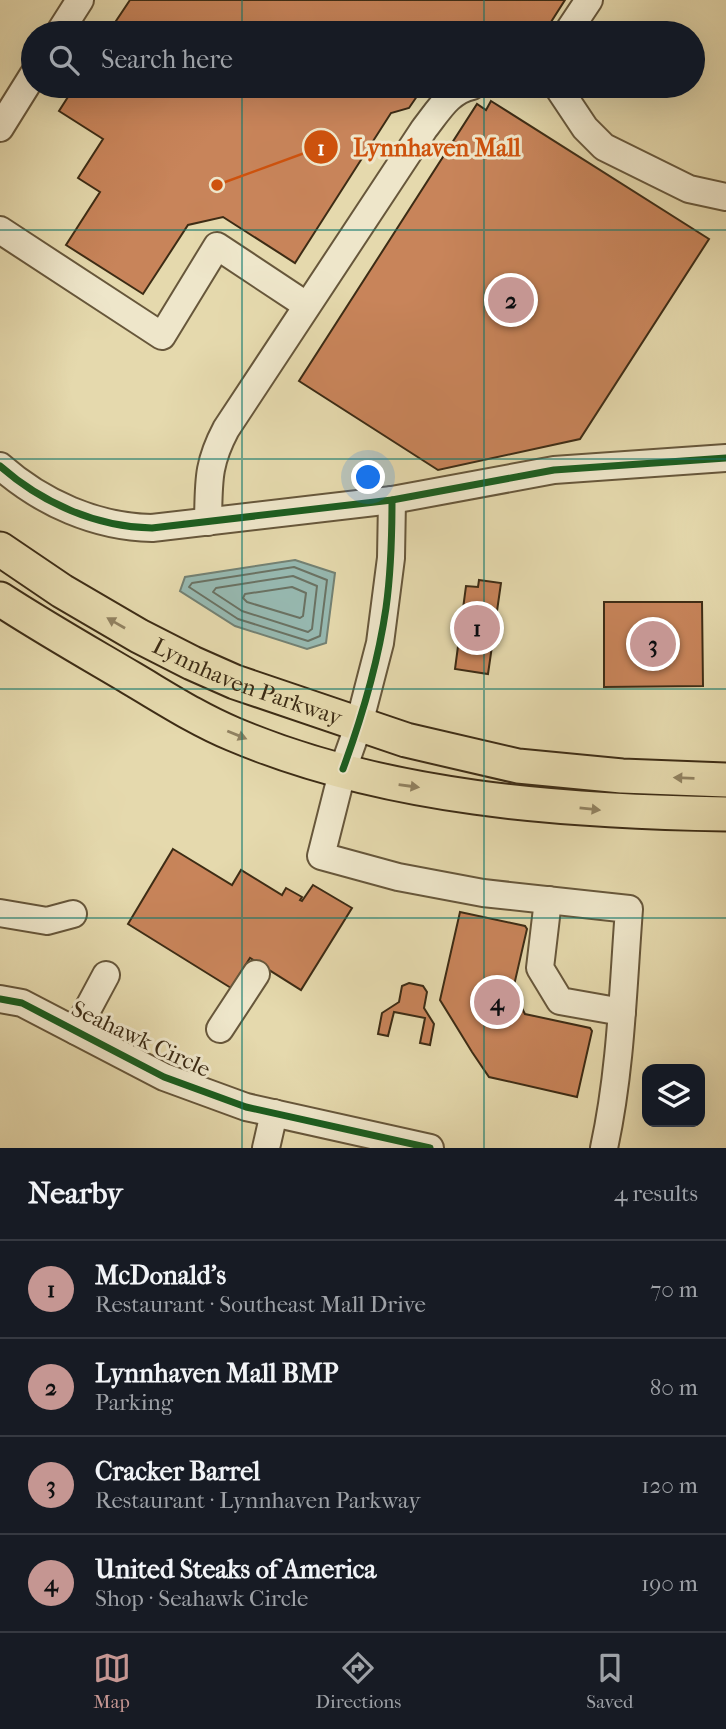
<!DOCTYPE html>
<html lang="en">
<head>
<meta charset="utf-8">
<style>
  body { margin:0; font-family:"IM FELL French Canon",serif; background:#20242c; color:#f1f3f6 }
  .controls { position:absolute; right:21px; bottom:21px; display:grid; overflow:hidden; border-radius:14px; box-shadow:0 7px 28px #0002 }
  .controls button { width:63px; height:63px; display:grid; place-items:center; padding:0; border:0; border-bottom:2px solid #363941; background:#171b24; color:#f1f3f6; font:35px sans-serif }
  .you { position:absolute; left:369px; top:478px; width:24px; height:24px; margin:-18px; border:5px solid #fff; border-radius:50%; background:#1a73e8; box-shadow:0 0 0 10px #1a73e833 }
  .badge { display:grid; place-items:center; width:46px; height:46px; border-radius:50%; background:#c59692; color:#111; font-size:23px; font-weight:700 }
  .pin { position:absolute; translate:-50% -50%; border:4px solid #fff; box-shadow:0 2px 7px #0006 }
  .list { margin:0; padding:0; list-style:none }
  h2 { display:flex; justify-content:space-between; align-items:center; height:91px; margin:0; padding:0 28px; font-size:30px }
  h2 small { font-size:23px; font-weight:400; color:#9ea1a6 }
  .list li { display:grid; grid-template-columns:46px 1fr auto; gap:21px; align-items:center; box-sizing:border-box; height:98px; padding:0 28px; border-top:2px solid #363941 }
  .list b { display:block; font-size:26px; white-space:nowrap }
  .list p { margin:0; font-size:23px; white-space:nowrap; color:#9ea1a6 }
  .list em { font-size:23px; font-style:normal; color:#9ea1a6 }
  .icon { flex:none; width:38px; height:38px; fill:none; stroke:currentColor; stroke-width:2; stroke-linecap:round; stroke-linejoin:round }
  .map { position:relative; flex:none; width:726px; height:1148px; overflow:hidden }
  .search { position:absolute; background:#171b24; box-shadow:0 7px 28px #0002; left:21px; right:21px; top:21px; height:77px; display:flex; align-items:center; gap:18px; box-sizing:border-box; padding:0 24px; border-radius:38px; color:#9ea1a6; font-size:26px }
  .sheet { height:483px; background:#171b24 }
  nav { display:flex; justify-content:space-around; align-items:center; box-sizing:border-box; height:98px; border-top:2px solid #363941; background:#171b24; font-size:19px; color:#9ea1a6 }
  nav a { display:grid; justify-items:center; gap:4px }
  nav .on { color:#c59692 }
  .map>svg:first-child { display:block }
</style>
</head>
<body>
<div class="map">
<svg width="726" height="1148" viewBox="0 0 726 1148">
  <rect width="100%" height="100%" fill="#e5d9ad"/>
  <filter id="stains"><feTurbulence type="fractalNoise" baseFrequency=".00286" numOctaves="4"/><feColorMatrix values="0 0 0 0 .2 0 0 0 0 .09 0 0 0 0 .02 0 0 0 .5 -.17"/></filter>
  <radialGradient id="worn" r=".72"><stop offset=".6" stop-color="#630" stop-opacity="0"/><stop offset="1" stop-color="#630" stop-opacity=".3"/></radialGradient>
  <path fill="#97b9b1" stroke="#738173" stroke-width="2" d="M 295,560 L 335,573 L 326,643 L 307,649 L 235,626 L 180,591 L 185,577 Z"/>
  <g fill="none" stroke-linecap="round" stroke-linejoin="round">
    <g stroke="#6a7263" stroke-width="2">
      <path d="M 294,567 L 327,580 L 320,636 L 308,641 L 238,619 L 189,587 L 192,583 Z"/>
      <path d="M 293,576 L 317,586 L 312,629 L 308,632 L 242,611 L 213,592 L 216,588 Z"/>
      <path d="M 292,587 L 306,593 L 303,616 L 300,618 L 247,602 L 243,598 L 245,594 Z"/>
    </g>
  </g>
  <g fill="#c8845a" stroke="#3d2c15" stroke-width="2">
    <path d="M 130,0 L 565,0 L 544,33 L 108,33 Z"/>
    <path d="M 75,86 L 424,86 L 409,108 L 391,113 L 295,263 L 223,217 L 188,225 L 143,294 L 66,245 L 100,192 L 78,178 L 103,139 L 59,111 Z"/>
    <path d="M 491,101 L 709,239 L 580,439 L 438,470 L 299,381 L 477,104 L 486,110 Z"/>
    <path d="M 479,580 L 501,583 L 488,674 L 455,669 L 466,586 L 478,587 Z"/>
    <path d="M 604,602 L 702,602 L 703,686 L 604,687 Z"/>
    <path d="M 173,849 L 232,885 L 241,870 L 282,895 L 286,888 L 302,897 L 300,900 L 302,901 L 313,885 L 352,908 L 301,990 L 250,958 L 231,988 L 128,924 Z"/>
    <path d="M 460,912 L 525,926 L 527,929 L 512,994 L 515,995 L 525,1014 L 590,1028 L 592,1031 L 577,1097 L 489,1077 L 472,1052 L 440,1000 Z"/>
    <path d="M 409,983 L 423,986 L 427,992 L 424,1008 L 434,1024 L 430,1045 L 420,1043 L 425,1018 L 394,1012 L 388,1036 L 378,1034 L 382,1013 L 399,1002 L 402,986 Z"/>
  </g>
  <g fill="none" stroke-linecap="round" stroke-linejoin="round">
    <defs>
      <g id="minor">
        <path d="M 59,33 L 80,0"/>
        <path d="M 567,33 L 589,0"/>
        <path d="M 557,86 L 585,128 L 604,147 L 689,189 L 726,197"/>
        <path d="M 0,128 L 33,75"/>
        <path d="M 0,230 L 162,336 L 217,246 L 306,305"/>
        <path d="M 0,466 C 42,503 96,527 152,528 L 392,500 L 554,470 L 726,458"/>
        <path d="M 392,500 L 391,558 L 380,643 L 359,724 L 343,769 L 321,856 L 398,877 L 483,893 L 629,909 C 623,988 621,1070 604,1148"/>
        <path d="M 208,522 C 209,482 207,465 226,429 L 424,129 C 439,110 449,91 472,86"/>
        <path d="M 548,900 L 540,968 L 560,1001 L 622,1012"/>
        <path d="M 0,913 L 47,921 L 73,914"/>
        <path d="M 0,999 L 22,1003 L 164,1077 L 246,1107 L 430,1148"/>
        <path d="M 220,1029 L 256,974"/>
        <path d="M 76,1031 L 106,975"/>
        <path d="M 266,1148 L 274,1113"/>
      </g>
      <g id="major">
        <path id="s1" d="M 0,549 L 62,591 L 139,636 L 192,663 L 235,682 L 406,740 L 518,766 L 622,776 L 726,780"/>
        <path d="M 0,599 C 43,627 87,652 131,678 C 165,698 197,719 233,734 C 386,799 562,811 726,814"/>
      </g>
    </defs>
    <use href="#minor" stroke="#67573b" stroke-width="30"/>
    <use href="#major" stroke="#3d2c15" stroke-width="37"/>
    <use href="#minor" stroke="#eee6ca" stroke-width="26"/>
    <use href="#major" stroke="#e5d9ad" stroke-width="33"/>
    <defs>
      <g id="cycleway">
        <path d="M 0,466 C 42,503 96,527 152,528 L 392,500 L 554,470 L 726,458"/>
        <path d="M 343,769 C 362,717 378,663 386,608 C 391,572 392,536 392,500"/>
        <path d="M 0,999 L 22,1003 L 164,1077 L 246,1107 L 430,1148"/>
      </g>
    </defs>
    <use href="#cycleway" stroke="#eee6ca" stroke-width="11"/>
    <use href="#cycleway" stroke="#1b5e20" stroke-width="7"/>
  </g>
  <defs><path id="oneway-solid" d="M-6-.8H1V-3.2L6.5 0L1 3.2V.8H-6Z" transform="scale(1.75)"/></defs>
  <g fill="#918261">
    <use href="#oneway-solid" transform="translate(116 623) rotate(-150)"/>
    <use href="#oneway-solid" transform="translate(237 735) rotate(22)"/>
    <use href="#oneway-solid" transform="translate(684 778) rotate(-178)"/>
    <use href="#oneway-solid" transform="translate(409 786) rotate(8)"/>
    <use href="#oneway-solid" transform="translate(590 809) rotate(6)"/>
  </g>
  <path fill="none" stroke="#0f766e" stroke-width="2" stroke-opacity="0.55" d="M 242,0 L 242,33M 484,0 L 484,33M 242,86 L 242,1148M 484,86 L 484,1148M 0,230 L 726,230M 0,459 L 726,459M 0,689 L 726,689M 0,918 L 726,918"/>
  <g text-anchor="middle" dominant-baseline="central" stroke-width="6" stroke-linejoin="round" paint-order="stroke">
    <g font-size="23" fill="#3d2c15" stroke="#eee6ca">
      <text stroke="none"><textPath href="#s1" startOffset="282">Lynnhaven Parkway</textPath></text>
      <text transform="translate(141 1039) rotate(25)">Seahawk Circle</text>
    </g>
  </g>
  <path fill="none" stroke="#ce520d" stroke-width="2.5" d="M217 185L321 147"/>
  <g fill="#ce520d" stroke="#eee6ca" stroke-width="2.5">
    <circle cx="217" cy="185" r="7"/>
    <circle cx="321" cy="147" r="18"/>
  </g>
  <g font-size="21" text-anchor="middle" font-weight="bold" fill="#fff">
    <text x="321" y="155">1</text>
  </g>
  <g font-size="24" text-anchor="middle" font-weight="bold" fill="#ce520d" stroke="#eee6ca" stroke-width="6" stroke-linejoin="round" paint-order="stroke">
    <text x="437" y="156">Lynnhaven Mall</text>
  </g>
  <rect width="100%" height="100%" filter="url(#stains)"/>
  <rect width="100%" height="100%" fill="url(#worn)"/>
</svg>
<div class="controls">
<button><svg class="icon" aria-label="layers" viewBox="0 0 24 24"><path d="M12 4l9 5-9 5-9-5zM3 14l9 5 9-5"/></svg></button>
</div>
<div class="you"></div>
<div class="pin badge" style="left:477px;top:628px">1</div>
<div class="pin badge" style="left:511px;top:300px">2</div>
<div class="pin badge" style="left:653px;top:644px">3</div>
<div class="pin badge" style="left:497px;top:1002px">4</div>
<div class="search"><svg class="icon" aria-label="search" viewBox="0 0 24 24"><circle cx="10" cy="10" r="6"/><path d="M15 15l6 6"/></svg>Search here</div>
</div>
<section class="sheet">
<h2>Nearby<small>4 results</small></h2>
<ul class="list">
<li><span class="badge">1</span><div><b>McDonald's</b><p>Restaurant · Southeast Mall Drive</p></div><em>70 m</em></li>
<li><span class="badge">2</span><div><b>Lynnhaven Mall BMP</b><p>Parking</p></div><em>80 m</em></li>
<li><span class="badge">3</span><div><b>Cracker Barrel</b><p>Restaurant · Lynnhaven Parkway</p></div><em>120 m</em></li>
<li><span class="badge">4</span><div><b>United Steaks of America</b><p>Shop · Seahawk Circle</p></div><em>190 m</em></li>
</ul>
</section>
<nav>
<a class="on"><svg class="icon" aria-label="map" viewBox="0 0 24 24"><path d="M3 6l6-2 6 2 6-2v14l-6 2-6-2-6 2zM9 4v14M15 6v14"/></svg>Map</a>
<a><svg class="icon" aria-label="directions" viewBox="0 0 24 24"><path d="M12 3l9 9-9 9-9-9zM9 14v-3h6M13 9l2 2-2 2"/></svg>Directions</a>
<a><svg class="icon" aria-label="saved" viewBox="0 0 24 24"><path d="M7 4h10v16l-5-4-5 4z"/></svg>Saved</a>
</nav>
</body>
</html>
